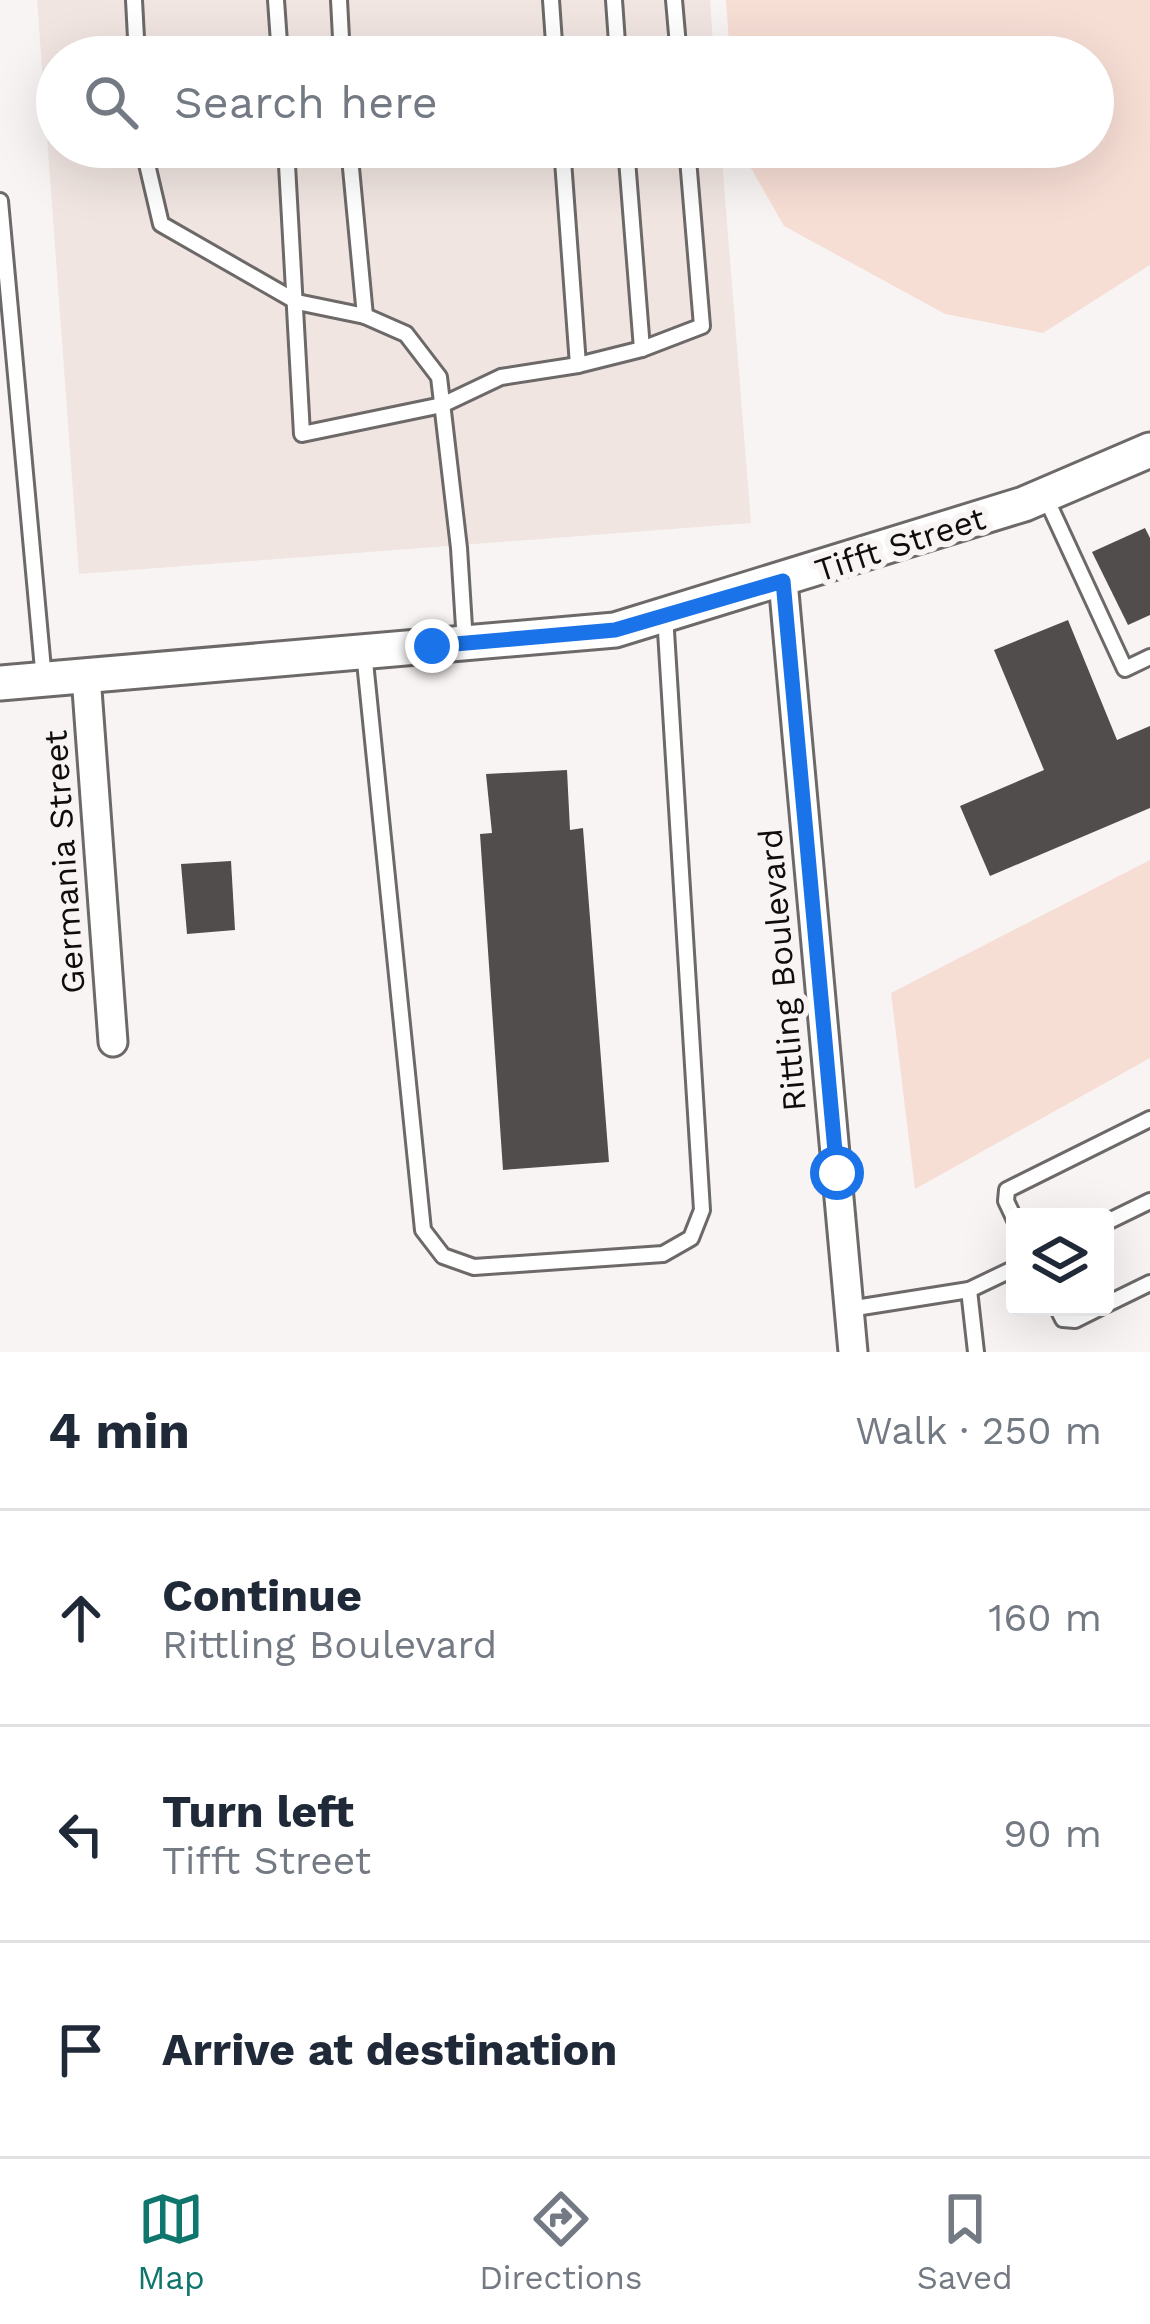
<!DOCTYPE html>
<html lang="en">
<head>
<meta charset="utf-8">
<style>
  body { margin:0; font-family:"Work Sans",sans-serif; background:#f2f2f3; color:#1f2937 }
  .controls { position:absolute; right:36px; bottom:36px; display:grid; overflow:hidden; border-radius:12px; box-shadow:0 12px 48px #0002 }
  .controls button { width:108px; height:108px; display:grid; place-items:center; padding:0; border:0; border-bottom:3px solid #e0e1e3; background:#fff; color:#1f2937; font:60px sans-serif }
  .stop { position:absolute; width:36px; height:36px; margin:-27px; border:9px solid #1a73e8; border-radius:50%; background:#fff }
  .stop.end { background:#1a73e8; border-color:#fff; box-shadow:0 3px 12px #0008 }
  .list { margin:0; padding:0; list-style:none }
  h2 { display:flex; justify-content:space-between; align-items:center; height:156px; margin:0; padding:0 48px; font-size:51px }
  h2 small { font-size:39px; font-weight:400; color:#747a83 }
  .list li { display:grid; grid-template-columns:78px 1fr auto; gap:36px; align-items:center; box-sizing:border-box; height:216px; padding:0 48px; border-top:3px solid #e0e1e3 }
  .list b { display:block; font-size:45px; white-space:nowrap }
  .list p { margin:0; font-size:39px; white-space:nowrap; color:#747a83 }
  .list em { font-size:39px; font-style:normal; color:#747a83 }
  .icon { flex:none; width:66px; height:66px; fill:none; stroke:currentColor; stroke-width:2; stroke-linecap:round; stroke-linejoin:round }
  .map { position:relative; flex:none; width:1150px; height:1352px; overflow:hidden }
  .search { position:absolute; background:#fff; box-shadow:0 12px 48px #0002; left:36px; right:36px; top:36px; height:132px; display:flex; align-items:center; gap:30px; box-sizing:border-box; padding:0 42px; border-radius:66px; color:#747a83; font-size:45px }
  .sheet { height:804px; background:#fff }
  nav { display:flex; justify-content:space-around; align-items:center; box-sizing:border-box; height:168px; border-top:3px solid #e0e1e3; background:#fff; font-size:33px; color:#747a83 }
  nav a { display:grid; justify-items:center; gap:6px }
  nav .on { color:#0f766e }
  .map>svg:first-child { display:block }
</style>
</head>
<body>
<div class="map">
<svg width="1150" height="1352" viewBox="0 0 1150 1352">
  <rect width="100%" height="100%" fill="#f8f4f3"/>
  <path fill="#f0e5e1" d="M 37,0 L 710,0 L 714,57 L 57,57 L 57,147 L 721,147 L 751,523 L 79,574 Z"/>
  <g fill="#f7ded5">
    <path d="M 726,0 L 1150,0 L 1150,265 L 1043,333 L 945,314 L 784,226 L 739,147 L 1093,147 L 1093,57 L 730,57 Z"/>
    <path d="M 1150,860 L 1150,1058 L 915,1189 L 891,993 Z"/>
  </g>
  <g fill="#504d4c">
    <path d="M 1145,528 L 1150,538 L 1150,615 L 1128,625 L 1092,552 Z"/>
    <path d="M 1068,620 L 1117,740 L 1150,726 L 1150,808 L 990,876 L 960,806 L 1044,770 L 994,650 Z"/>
    <path d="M 567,770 L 570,830 L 583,828 L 609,1162 L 503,1170 L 480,834 L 492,833 L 486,774 Z"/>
    <path d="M 231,861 L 235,930 L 187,934 L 181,864 Z"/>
  </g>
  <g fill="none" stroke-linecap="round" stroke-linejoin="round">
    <defs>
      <g id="service">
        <path d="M 134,0 L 137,57"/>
        <path d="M 276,0 L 280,57"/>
        <path d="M 339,0 L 342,57"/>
        <path d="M 551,0 L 555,57"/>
        <path d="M 614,0 L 618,57"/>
        <path d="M 674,0 L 679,57"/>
        <path d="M 143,147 L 161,224 L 297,302 L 365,316 L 406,334 L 439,377 L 459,548 L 465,643"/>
        <path d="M 286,147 L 302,434 L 442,405 L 501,377 L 578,365 L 642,349 L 702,326 L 687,147"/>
        <path d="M 349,147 L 365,316"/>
        <path d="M 562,147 L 578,365"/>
        <path d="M 626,147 L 642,349"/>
        <path d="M 0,201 L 44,680"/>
        <path d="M 1045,496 L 1125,669 L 1150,657"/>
        <path d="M 364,652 L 423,1230 L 443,1256 L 474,1267 L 663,1254 L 691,1238 L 702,1210 L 665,615"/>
        <path d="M 1015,1220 L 1006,1201 L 1007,1190 L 1150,1119"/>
        <path d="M 1105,1223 L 1150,1201"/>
        <path d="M 969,1290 L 976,1352"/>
        <path d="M 1105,1305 L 1150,1283"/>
        <path d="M 1057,1307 L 1063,1319 L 1075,1320 L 1101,1307"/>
        <path d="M 849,1309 L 969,1290 L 1015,1268"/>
      </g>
      <g id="minor">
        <path d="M 783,581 L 853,1352"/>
        <path d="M 86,676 L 113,1042"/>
      </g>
      <path id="tertiary" d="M 0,683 L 615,630 L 1024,504 L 1150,450"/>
    </defs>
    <use href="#service" stroke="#6c6968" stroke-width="20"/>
    <use href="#minor" stroke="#6c6968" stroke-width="33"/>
    <use href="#tertiary" stroke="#6c6968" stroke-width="39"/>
    <use href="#service" stroke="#fff" stroke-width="14"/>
    <use href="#minor" stroke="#fff" stroke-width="27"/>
    <use href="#tertiary" stroke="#fff" stroke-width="33"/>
  </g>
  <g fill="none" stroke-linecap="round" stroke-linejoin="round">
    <path stroke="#1a73e8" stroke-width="15" d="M 432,646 L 615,630 L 783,581 L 837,1173"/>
  </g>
  <g text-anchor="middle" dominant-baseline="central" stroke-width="12" stroke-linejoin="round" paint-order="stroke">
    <g font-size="33" fill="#0e0d0c" stroke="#f8f4f3">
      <text transform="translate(900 544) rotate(-18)">Tifft Street</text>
      <text transform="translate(64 862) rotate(-94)">Germania Street</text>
      <text transform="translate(782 970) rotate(-95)">Rittling Boulevard</text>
    </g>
  </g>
</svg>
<div class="controls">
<button><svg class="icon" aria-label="layers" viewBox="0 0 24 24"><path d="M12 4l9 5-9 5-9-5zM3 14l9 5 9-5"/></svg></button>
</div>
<div class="stop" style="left:837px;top:1173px"></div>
<div class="stop end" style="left:432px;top:646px"></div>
<div class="search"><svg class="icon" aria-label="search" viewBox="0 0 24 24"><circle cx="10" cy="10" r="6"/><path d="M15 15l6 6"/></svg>Search here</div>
</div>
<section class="sheet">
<h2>4 min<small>Walk · 250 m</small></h2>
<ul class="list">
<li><svg class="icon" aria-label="ahead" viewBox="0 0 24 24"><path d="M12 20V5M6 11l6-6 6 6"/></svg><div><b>Continue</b><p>Rittling Boulevard</p></div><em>160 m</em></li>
<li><svg class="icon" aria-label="left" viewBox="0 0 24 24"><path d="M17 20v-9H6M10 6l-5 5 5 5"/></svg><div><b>Turn left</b><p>Tifft Street</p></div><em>90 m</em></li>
<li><svg class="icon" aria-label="arrive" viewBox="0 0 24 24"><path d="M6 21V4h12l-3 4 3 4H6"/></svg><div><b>Arrive at destination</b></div></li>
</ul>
</section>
<nav>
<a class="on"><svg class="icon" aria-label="map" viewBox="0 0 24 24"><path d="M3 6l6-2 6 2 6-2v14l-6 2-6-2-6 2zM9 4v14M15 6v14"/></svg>Map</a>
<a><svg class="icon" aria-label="directions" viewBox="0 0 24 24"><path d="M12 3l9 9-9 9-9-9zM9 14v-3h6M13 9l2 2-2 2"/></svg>Directions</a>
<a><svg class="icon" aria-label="saved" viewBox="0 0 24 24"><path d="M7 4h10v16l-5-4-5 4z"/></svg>Saved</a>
</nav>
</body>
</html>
